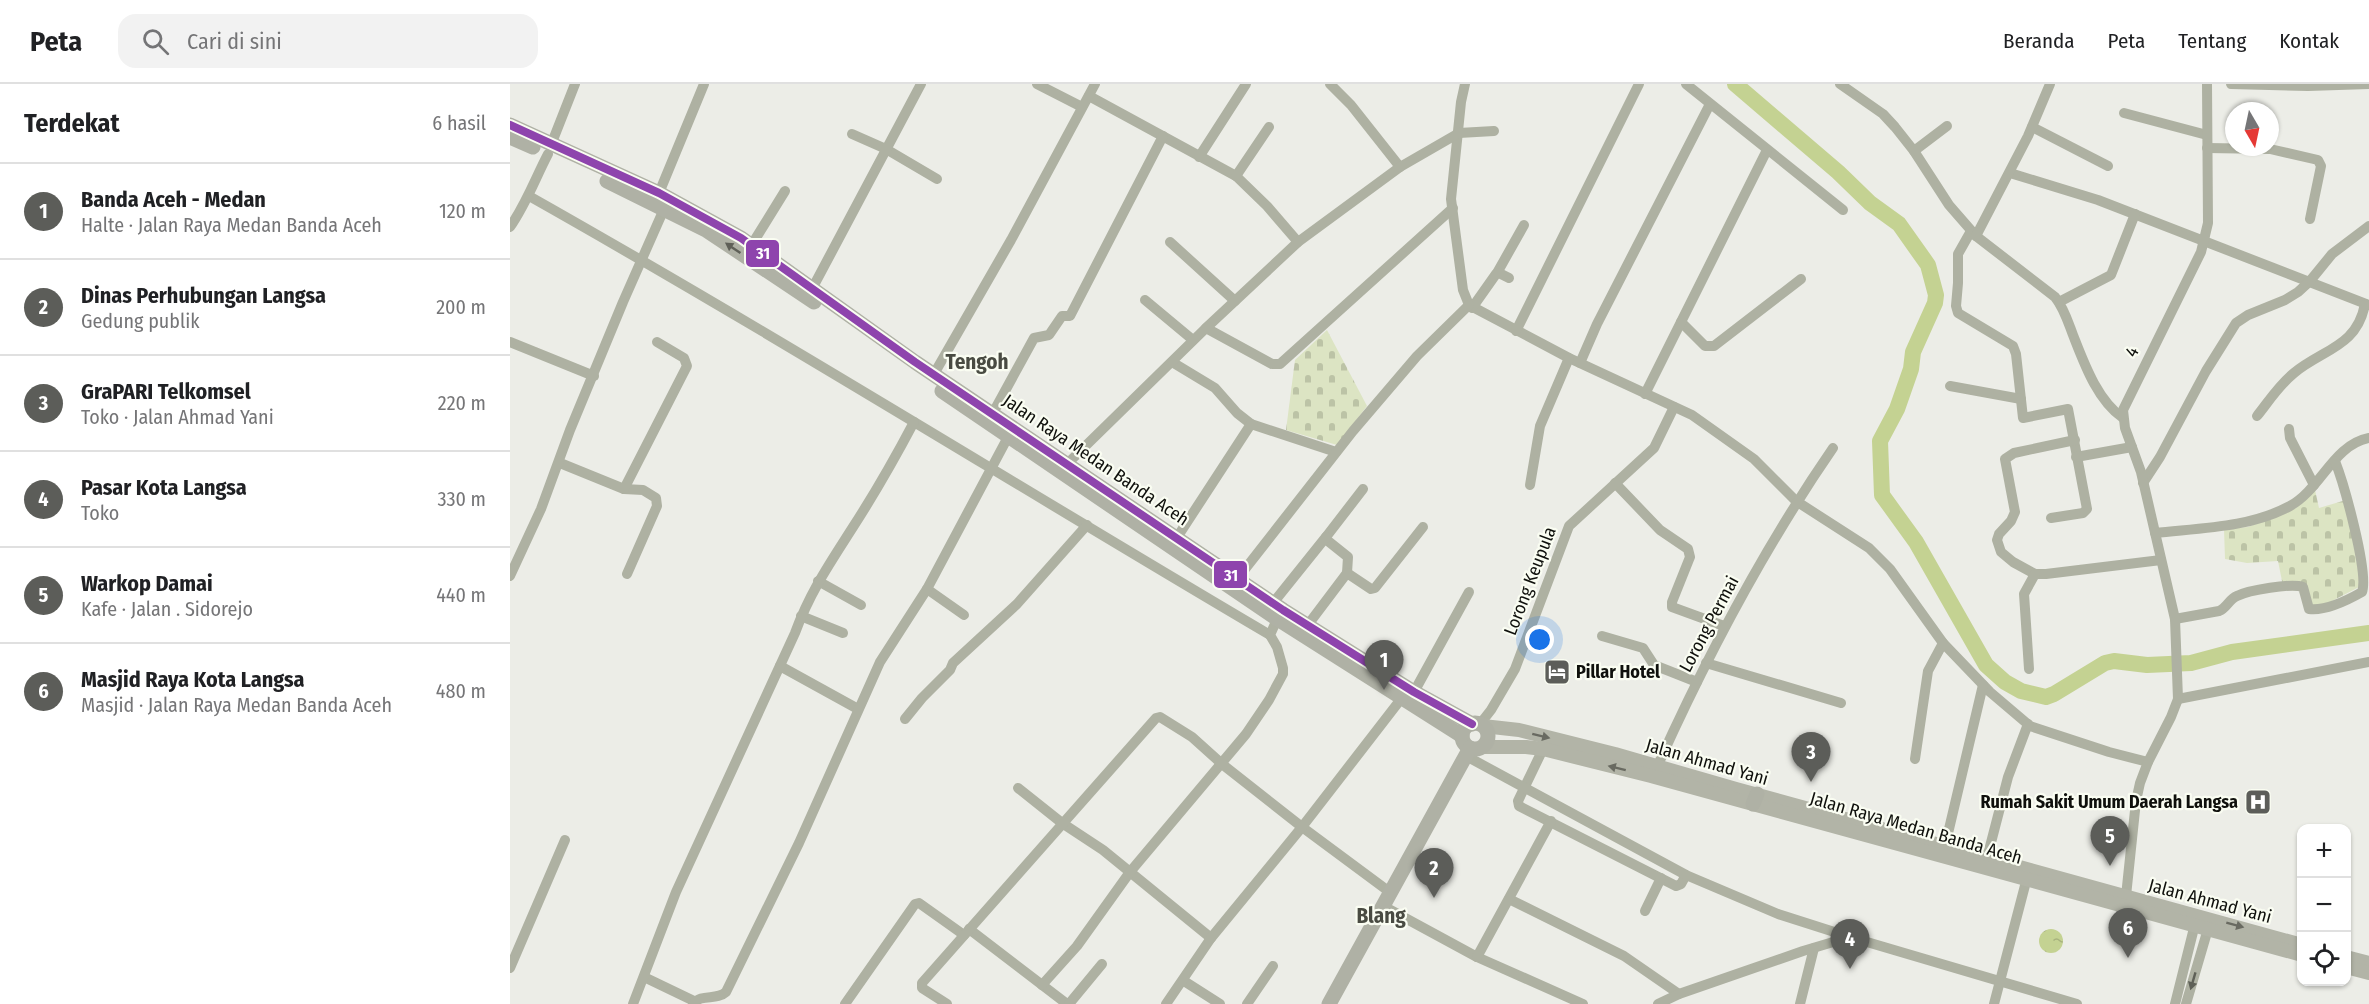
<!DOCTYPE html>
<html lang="id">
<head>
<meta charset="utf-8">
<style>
  body { margin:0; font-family:"Fira Sans Condensed",sans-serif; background:#f2f2f2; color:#202124 }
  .controls { position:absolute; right:18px; bottom:18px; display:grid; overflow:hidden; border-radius:12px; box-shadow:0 2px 4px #0004 }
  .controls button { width:54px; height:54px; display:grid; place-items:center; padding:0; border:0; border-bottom:2px solid #e0e0e0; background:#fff; color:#202124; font:30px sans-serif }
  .compass { position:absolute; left:1715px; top:18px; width:54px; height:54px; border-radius:50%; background:#fff; box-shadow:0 2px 4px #0004; rotate:171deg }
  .you { position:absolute; left:1030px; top:556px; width:21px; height:21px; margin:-15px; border:4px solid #fff; border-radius:50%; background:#1a73e8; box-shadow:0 0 0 9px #1a73e833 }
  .badge { display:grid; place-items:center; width:39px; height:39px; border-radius:50%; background:#5c5d59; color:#fff; font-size:20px; font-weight:700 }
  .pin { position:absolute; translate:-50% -50px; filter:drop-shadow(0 2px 3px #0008) }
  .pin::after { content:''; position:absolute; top:32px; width:21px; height:18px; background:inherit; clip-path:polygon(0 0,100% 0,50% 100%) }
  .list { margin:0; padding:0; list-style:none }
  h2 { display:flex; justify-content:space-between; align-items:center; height:78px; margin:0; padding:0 24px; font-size:26px }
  h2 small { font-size:20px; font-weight:400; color:#757577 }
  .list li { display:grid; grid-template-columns:39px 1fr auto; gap:18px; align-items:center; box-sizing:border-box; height:96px; padding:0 24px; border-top:2px solid #e0e0e0 }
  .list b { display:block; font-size:22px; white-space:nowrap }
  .list p { margin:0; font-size:20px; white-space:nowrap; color:#757577 }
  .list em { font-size:20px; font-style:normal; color:#757577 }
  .icon { flex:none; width:33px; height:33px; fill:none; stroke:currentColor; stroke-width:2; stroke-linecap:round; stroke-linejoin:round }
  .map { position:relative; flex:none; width:1859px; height:920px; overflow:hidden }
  header { display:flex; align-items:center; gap:36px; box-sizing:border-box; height:84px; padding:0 30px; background:#fff; border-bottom:2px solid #e0e0e0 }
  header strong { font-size:28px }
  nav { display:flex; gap:33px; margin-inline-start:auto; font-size:21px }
  .search { width:420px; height:54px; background:#f2f2f2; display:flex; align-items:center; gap:15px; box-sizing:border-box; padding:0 21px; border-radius:18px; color:#757577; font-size:22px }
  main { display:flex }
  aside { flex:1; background:#fff }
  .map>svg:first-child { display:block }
</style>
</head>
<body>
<header>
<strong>Peta</strong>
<div class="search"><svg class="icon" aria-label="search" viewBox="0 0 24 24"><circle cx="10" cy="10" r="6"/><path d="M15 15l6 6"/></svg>Cari di sini</div>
<nav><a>Beranda</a><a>Peta</a><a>Tentang</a><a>Kontak</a></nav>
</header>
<main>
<aside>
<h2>Terdekat<small>6 hasil</small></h2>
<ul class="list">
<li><span class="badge">1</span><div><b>Banda Aceh - Medan</b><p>Halte · Jalan Raya Medan Banda Aceh</p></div><em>120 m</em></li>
<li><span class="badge">2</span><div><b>Dinas Perhubungan Langsa</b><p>Gedung publik</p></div><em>200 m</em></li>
<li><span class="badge">3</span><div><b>GraPARI Telkomsel</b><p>Toko · Jalan Ahmad Yani</p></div><em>220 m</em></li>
<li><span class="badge">4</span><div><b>Pasar Kota Langsa</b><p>Toko</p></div><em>330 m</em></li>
<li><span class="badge">5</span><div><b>Warkop Damai</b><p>Kafe · Jalan . Sidorejo</p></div><em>440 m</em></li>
<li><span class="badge">6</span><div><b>Masjid Raya Kota Langsa</b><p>Masjid · Jalan Raya Medan Banda Aceh</p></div><em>480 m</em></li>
</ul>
</aside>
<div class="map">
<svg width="1859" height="920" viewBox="0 0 1859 920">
  <defs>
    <pattern id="cemetery-stones" width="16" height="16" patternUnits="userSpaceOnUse" patternTransform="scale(1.5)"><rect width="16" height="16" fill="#dce4c3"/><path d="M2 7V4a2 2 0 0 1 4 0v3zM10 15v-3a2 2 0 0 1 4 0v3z" fill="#bcc3a6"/></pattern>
    <pattern id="water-ripples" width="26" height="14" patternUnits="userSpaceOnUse" patternTransform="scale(1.5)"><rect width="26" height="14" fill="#c4d292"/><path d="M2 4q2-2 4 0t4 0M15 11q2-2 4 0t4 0" fill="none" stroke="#a7b37d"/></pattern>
  </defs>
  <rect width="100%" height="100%" fill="#ecede7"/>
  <g fill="url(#cemetery-stones)">
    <path d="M 817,246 L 857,322 L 827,361 L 776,346 L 785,276 Z"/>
    <path d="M 1805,406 L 1809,424 L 1836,416 L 1851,502 L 1818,519 L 1800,524 L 1796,501 L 1773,502 L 1768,477 L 1737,479 L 1715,475 L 1714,445 L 1738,443 L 1786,424 Z"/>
  </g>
  <circle fill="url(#water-ripples)" cx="1541" cy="857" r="12"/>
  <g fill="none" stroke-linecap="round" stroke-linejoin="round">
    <path stroke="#c4d292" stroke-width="16" d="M 1225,0 L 1328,88 L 1360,119 L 1389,140 L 1418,181 L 1426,211 L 1425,219 L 1403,268 L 1401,285 L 1387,325 L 1370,357 L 1372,411 L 1406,458 L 1476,581 L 1495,598 L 1511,607 L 1536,613 L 1544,610 L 1595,579 L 1604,577 L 1637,581 L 1681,579 L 1722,568 L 1859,549"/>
    <g stroke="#aeb1a2" stroke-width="10">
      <path d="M 527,0 L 572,23"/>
      <path d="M 820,0 L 841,21 L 890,83"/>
      <path d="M 955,0 L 951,18 L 941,115 L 953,206 L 959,221 L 1059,274 L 1182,331 L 1244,375 L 1286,417 L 1359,464 L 1380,485 L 1433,559 L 1480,608 L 1520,642 L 1599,668 L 1638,678"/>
      <path d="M 1176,0 L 1333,126"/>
      <path d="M 1330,0 L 1373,30 L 1385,43 L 1404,67 L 1439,121 L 1466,152 L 1545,213 C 1554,224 1558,238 1563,251 C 1574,279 1587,316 1613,334"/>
      <path d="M 1721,0 L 1798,2 L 1859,0"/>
      <path d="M 579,12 L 726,92 L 757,122 L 788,158"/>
      <path d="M 1614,29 L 1697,51"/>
      <path d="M 1522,43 L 1598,82"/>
      <path d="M 342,50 L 376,65 L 427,95"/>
      <path d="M 41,61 L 65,0"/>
      <path d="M 1697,64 L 1760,65 L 1808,76 L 1811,82 L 1800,135"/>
      <path d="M 1404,67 L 1437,42"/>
      <path d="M 689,73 L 736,0"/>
      <path d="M 1500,89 L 1588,116 L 1859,221"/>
      <path d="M 726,92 L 759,43"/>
      <path d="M 149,109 L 194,0"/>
      <path d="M 19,112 C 269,253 512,405 760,551"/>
      <path d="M 0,143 C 16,120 25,95 38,70"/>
      <path d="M 1461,147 L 1448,170 L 1448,199 L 1446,222 L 1448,229 L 1503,262 L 1506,270 L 1513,334 L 1558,325 L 1577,425 L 1573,429 L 1541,434"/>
      <path d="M 1466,152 L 1518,52 L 1540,0"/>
      <path d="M 660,158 L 725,217"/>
      <path d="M 241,162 L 275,107"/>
      <path d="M 987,189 L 1014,141"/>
      <path d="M 302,205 L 411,0"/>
      <path d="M 635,216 L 683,256"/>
      <path d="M 1549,218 L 1601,191 L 1625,130"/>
      <path d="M 962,224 L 986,190 L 989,189 L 999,194"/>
      <path d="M 1171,238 L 1195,262 L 1204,262 L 1291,195"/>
      <path d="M 696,244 L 762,280 L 770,280 L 943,124"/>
      <path d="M 1006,247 L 1129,0"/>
      <path d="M 0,258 L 84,292"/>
      <path d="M 662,278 L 705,304 L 727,329 L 741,340"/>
      <path d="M 1070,279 L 1087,240 L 1200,20"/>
      <path d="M 424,290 L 501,156 L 585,0"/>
      <path d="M 1440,302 L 1511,315"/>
      <path d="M 1135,310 L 1257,66"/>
      <path d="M 483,329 L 524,254 L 539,251 L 552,232 L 560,232 L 653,52"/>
      <path d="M 1747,332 C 1759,317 1769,301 1784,289 C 1813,265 1847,263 1855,220"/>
      <path d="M 1779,345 L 1780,354 L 1804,401"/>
      <path d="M 1565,356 L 1504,369 L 1495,375 L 1505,428 L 1501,437 L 1489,450 L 1487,456 L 1491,468 L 1503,478 L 1525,490 L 1536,490 L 1651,476"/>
      <path d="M 1566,373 L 1622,363"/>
      <path d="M 50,379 L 114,405 L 133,406 L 146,414 L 147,422 L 117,490"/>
      <path d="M 557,380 L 696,244 L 788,158 L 890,83 L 949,49 L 984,47"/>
      <path d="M 1105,399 L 1150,446 L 1178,465 L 1180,473 L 1162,518 L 1162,523 L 1214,542"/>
      <path d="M 1633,399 L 1650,373 L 1696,287 L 1726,239 L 1738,231 L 1775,216 L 1788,208 L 1800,197 L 1822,170 L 1859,142"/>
      <path d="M 1020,401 L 1030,342 L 1059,274"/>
      <path d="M 114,405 L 177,282 L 174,274 L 147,258"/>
      <path d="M 1645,449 C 1690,444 1739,444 1780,422 C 1811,405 1823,361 1859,354"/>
      <path d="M 666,455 L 741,340 L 826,368"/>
      <path d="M 837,489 L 838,473 L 818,457 L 816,453 L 853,405"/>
      <path d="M 0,492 L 31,425 L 60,346 L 113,218 L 154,125"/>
      <path d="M 728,494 L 843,347 L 907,272 L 959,221"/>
      <path d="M 308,497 L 351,521"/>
      <path d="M 417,505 L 454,531"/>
      <path d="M 763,519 L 816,453"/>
      <path d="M 291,532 L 333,549"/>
      <path d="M 1665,535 L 1709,527 C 1717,524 1719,515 1727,512 C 1739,506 1781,499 1793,503 L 1799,525 C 1815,527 1838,516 1852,508 C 1859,489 1834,400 1825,377"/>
      <path d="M 797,542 L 837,489 L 861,505 L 865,504 L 913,443"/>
      <path d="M 1092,552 L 1133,564 L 1144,581 L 1187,598"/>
      <path d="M 1196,579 L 1331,619"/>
      <path d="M 270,582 L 348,625"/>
      <path d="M 1519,585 L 1514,510 L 1525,490"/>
      <path d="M 904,608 L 959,508"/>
      <path d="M 1668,615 L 1859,578"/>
      <path d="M 395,635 L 412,614 L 440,586 L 443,579 L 507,520 L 577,441"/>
      <path d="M 970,640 L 981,626 L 1005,585 L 1059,442 L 1144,364 L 1164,323"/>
      <path d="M 1033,665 L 1008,717 L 1009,722 L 1166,802 L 1171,800 L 1176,791"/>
      <path d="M 956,672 L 1176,791 L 1268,830 L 1340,853"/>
      <path d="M 1405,675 L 1418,587 L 1433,559"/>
      <path d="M 1147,683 C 1197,572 1254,464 1323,364"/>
      <path d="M 508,704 L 552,739 L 593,766 L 701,854"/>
      <path d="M 1435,762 L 1473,601"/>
      <path d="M 1477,774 L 1498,693 L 1518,640"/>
      <path d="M 1616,812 L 1626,717 L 1630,699 L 1638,678 L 1661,633 L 1668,615 L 1665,535 L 1631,388 L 1615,344 L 1613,326 L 1691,168 L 1698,139 L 1697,0"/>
      <path d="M 999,815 L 1114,872 L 1169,910"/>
      <path d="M 873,822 L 967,873 L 1073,920"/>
      <path d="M 1135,827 L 1151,794"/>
      <path d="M 459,845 L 557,920"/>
      <path d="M 967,873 L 1041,737"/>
      <path d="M 0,884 L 55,756"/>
      <path d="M 134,893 L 184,917"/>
      <path d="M 674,897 L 710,920"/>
      <path d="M 532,901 L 567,862 L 620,788 L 736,650 L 759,616 L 773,590 L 773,584 L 767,563 L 760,551 L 769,531"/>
      <path d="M 123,920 L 166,808 L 285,549 C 300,508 320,479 343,443 C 365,409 385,374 404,338"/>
      <path d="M 183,920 C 192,909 206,917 216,908 L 289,759 L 370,578 L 417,505 L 498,353"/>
      <path d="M 335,920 L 405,820 L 409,819 L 454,851"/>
      <path d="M 437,920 L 412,904 L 412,899 L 646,634 L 650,633 L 682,653 L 712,680 L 792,743 L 881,809"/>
      <path d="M 559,920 L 592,880"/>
      <path d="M 656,920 L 701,854 L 792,743 L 891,615"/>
      <path d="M 737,920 L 763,882"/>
      <path d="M 1148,920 L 1169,910 L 1293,867 L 1340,853 L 1567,920"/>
      <path d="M 1290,920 L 1304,864"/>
      <path d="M 1484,920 L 1518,790"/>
      <path d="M 1665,920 L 1686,836"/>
      <path d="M 1676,920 L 1700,838"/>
    </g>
    <g stroke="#b2b4a7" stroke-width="14">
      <path d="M 973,642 L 1009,646 L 1105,670 L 1226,705 L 1792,861"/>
      <path d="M 972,663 L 1016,663 L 1033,665 L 1141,692 L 1792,871"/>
      <path d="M 1836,873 L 1859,879"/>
      <path d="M 1836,883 L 1859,889"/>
    </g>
    <g stroke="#afb1a5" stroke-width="15">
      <path d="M 0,41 L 149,109 L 231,154 L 405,278 L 773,526 L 904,608 L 962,640"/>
      <path d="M 0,53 L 23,63"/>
      <path d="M 97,97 L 196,146 L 304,218"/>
      <path d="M 432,307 L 766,534 L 952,652"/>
      <circle cx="965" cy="652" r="13"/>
      <path d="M 1243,720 L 1247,710"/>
      <path d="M 819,920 L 960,664"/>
    </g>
    <defs>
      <path id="bus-1" d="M 0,41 L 149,109 L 231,154 L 405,278 L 773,526 L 904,608 L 962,640"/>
    </defs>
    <use href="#bus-1" stroke="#fafdf2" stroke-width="12"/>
    <use href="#bus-1" stroke="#8e44ad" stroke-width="8"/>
  </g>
  <defs><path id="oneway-solid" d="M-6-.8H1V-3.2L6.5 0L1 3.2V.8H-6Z" transform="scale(1.5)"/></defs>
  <use fill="#5f6058" href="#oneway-solid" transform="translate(223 164) rotate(-146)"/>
  <g fill="#696a61">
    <use href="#oneway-solid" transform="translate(1031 652) rotate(14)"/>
    <use href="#oneway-solid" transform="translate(1107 684) rotate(-166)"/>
    <use href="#oneway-solid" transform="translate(1725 841) rotate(15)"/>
  </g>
  <use fill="#5e6057" href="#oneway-solid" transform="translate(1683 897) rotate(106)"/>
  <defs>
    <symbol id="hotel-square" viewBox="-11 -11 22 22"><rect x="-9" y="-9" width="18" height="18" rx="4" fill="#5c5d59" stroke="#fafdf2"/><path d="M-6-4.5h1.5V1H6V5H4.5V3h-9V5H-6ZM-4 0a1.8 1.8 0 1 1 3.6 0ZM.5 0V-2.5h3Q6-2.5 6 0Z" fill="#fff"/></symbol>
    <symbol id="hospital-square" viewBox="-11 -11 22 22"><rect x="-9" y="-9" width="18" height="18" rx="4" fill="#5c5d59" stroke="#fafdf2"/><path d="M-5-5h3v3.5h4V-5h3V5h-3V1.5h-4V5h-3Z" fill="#fff"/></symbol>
  </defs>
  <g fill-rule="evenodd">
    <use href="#hotel-square" x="1032" y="573" width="30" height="30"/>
    <use href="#hospital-square" x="1733" y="703" width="30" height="30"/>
  </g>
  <g text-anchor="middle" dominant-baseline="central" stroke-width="4.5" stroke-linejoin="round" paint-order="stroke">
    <g font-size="18" fill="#0f100c" stroke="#fafdf2">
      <text transform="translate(1622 268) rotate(-63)">4</text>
      <text transform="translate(586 376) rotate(34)">Jalan Raya Medan Banda Aceh</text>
      <text transform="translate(1020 497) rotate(-69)">Lorong Keupula</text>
      <text transform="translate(1199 540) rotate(-62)">Lorong Permai</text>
      <text transform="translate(1197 678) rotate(16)">Jalan Ahmad Yani</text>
      <text transform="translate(1406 744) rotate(16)">Jalan Raya Medan Banda Aceh</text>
      <text transform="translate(1700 817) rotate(15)">Jalan Ahmad Yani</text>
    </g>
    <g font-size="18" font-weight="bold" fill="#0f100c" stroke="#fafdf2" text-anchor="start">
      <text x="1066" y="588">Pillar Hotel</text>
      <text x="1728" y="718" text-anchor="end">Rumah Sakit Umum Daerah Langsa</text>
    </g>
    <g font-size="21" font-weight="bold" fill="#494b42" stroke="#fafdf2">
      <text x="467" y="278">Tengoh</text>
      <text x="871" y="832">Blang</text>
    </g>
  </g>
  <g stroke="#fafdf2" stroke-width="2">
    <rect x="235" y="155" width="35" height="29" rx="6" fill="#8e44ad"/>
    <rect x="703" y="476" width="35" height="29" rx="6" fill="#8e44ad"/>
  </g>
  <g font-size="16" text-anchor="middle" font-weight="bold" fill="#fff">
    <text x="253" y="175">31</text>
    <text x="721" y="497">31</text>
  </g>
</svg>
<div class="controls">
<button>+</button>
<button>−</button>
<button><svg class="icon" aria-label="locate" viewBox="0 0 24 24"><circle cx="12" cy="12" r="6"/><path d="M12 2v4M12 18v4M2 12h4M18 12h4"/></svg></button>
</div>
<svg class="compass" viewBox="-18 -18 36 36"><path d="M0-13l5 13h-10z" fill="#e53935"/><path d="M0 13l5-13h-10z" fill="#757577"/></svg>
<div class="you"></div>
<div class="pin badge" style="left:874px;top:606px">1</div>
<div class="pin badge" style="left:924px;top:814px">2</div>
<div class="pin badge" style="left:1301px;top:698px">3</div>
<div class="pin badge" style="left:1340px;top:885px">4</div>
<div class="pin badge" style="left:1600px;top:782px">5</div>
<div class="pin badge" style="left:1618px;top:874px">6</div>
</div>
</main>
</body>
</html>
